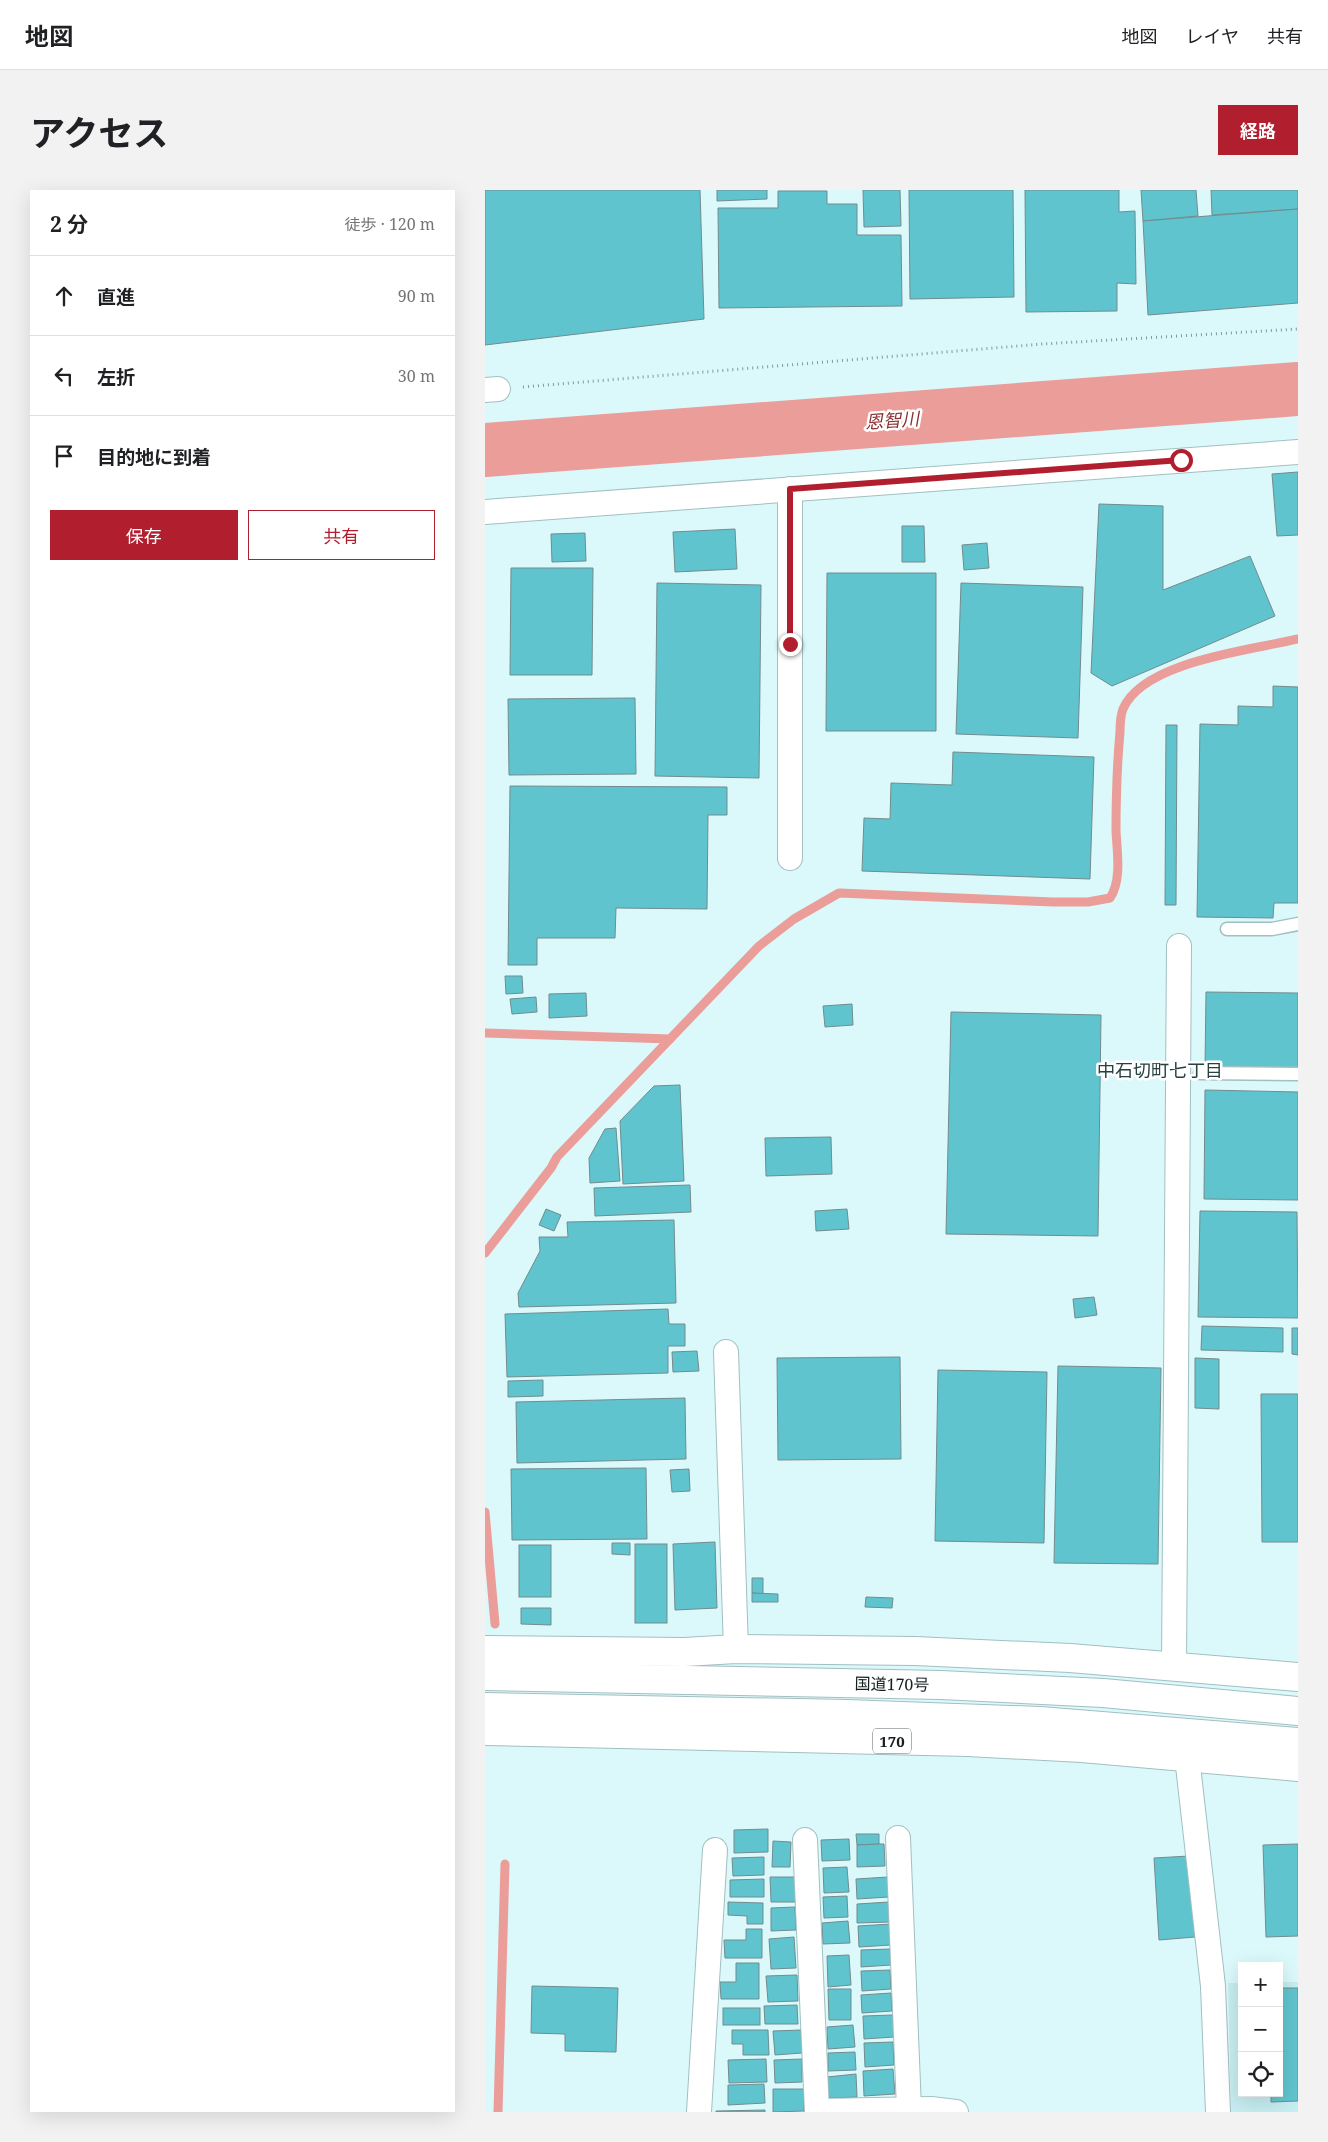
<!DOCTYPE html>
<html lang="ja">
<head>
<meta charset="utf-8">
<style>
  body { margin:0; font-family:"Noto Serif","Noto Sans JP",serif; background:#f2f2f2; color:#202124 }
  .controls { position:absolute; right:15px; bottom:15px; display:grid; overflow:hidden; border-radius:0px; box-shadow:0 5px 20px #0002 }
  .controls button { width:45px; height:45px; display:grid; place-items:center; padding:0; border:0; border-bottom:1px solid #e0e0e0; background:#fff; color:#202124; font:25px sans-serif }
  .stop { position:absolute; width:15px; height:15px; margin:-11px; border:4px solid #b11e2e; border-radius:50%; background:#fff }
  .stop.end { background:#b11e2e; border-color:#fff; box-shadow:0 1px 5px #0008 }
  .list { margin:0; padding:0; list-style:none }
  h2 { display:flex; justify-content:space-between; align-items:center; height:65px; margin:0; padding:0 20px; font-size:21px }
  h2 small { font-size:16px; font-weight:400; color:#757577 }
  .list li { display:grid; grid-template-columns:32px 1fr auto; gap:15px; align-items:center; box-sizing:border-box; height:80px; padding:0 20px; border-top:1px solid #e0e0e0 }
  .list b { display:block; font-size:19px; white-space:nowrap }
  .list em { font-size:16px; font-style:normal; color:#757577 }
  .actions { display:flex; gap:10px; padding:15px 20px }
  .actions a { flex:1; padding:11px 0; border:1px solid #b11e2e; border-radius:0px; text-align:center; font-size:18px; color:#b11e2e }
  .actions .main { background:#b11e2e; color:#fff }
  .icon { flex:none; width:28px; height:28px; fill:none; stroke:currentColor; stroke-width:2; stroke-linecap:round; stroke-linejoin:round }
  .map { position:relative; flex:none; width:813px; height:1922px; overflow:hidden; border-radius:0px }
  header { display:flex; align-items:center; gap:30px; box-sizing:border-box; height:70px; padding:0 25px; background:#fff; border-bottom:1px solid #e0e0e0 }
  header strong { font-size:24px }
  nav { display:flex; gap:28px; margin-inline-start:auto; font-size:18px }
  .intro { display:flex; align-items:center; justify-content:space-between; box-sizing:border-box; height:120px; padding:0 30px }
  h1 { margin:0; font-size:35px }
  .button { padding:12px 22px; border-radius:0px; background:#b11e2e; color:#fff; font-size:18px; font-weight:700 }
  main { display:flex; gap:30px; padding:0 30px }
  aside { flex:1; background:#fff; border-radius:0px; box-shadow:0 5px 20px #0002 }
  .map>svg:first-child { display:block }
</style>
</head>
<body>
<header>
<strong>地図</strong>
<nav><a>地図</a><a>レイヤ</a><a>共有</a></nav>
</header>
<div class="intro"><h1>アクセス</h1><a class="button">経路</a></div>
<main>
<aside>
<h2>2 分<small>徒歩 · 120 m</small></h2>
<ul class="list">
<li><svg class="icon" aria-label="ahead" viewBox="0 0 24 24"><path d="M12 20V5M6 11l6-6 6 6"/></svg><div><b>直進</b></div><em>90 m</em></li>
<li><svg class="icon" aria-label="left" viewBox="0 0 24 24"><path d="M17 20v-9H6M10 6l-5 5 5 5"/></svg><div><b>左折</b></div><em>30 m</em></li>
<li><svg class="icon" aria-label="arrive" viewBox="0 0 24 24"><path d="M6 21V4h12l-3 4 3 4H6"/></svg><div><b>目的地に到着</b></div></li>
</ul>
<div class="actions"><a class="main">保存</a><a>共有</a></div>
</aside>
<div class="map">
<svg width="813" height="1922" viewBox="0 0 813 1922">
  <rect width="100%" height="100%" fill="#dbf8fb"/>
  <path fill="#c6edf1" d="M 794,1792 L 813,1792 L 813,1922 L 746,1922 L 743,1793 L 757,1793 L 757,1903 L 794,1903 Z"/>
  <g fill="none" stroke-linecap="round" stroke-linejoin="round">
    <g stroke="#eb9d99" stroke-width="9">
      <path d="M 0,843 L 185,849"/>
      <path d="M 0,1063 L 66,978 L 72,967 L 274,756 L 309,729 L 354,703 L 568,712 L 603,712 L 625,708 C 637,690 632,662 631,641 C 631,608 632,575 635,542 C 635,534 635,527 638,519 C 658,471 767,460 813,449"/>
      <path d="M 0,1322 L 10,1434"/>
      <path d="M 13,1922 L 20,1674"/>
    </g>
    <path stroke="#eb9d99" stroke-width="54" d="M 0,260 L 813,199"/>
  </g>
  <g fill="#60c4ce" stroke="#718c8e">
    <path d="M 0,0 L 215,0 L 219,129 L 0,155 Z"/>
    <path d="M 232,0 L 282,0 L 282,9 L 232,11 Z"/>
    <path d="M 378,0 L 415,0 L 416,36 L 379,37 Z"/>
    <path d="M 424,0 L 528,0 L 529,107 L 425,109 Z"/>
    <path d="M 540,0 L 634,0 L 634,22 L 650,21 L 651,94 L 632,93 L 632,121 L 541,122 Z"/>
    <path d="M 656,0 L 711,0 L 713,26 L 658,31 Z"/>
    <path d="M 726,0 L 813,0 L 813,19 L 727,25 Z"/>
    <path d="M 293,1 L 342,1 L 342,14 L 372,14 L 372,45 L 416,45 L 417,116 L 234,118 L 233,18 L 293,18 Z"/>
    <path d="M 813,19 L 813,113 L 663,125 L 658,31 Z"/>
    <path d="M 813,282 L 813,345 L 792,346 L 787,284 Z"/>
    <path d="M 614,314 L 678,316 L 678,400 L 765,366 L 790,426 L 627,496 L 606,483 Z"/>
    <path d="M 417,336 L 439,336 L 440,372 L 417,372 Z"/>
    <path d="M 250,339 L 252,379 L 190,382 L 188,342 Z"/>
    <path d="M 100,343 L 101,371 L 67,372 L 66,344 Z"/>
    <path d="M 502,353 L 504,378 L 479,380 L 477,355 Z"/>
    <path d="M 26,378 L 108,378 L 107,485 L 25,485 Z"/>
    <path d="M 342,383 L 451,383 L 451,541 L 341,541 Z"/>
    <path d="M 172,393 L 276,395 L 274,588 L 170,586 Z"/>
    <path d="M 476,393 L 598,397 L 593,548 L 471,544 Z"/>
    <path d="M 788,496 L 813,497 L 813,713 L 789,713 L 788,728 L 712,727 L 715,534 L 753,535 L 753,516 L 788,517 Z"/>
    <path d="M 150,508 L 151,584 L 24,585 L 23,509 Z"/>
    <path d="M 681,535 L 692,535 L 691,715 L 680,715 Z"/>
    <path d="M 468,562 L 609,567 L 605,689 L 377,681 L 379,628 L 405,629 L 406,593 L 467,595 Z"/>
    <path d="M 25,596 L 242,597 L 242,625 L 223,625 L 222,719 L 131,718 L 130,748 L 52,748 L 52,775 L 23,775 Z"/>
    <path d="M 20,786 L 37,786 L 38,803 L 21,804 Z"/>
    <path d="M 721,802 L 813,803 L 813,879 L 720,878 Z"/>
    <path d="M 101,803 L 102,826 L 64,828 L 64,804 Z"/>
    <path d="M 51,807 L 52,822 L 27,824 L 25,809 Z"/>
    <path d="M 367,814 L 368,835 L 340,837 L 338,816 Z"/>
    <path d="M 466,822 L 616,825 L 613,1046 L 461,1044 Z"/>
    <path d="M 195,895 L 199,991 L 138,994 L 135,931 L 169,896 Z"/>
    <path d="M 720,900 L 813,902 L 813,1010 L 719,1009 Z"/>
    <path d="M 131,938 L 135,991 L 105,993 L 104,968 L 120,939 Z"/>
    <path d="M 346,947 L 347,984 L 281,986 L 280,948 Z"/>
    <path d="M 205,995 L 206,1022 L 110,1026 L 109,998 Z"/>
    <path d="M 61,1019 L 76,1025 L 69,1041 L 54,1035 Z"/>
    <path d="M 362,1019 L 364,1039 L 331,1041 L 330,1021 Z"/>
    <path d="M 715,1021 L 812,1022 L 813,1128 L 713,1127 Z"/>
    <path d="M 189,1030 L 191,1113 L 34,1117 L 33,1103 L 55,1061 L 54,1047 L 83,1047 L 82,1032 Z"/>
    <path d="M 609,1107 L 612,1125 L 590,1128 L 588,1109 Z"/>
    <path d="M 183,1119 L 184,1134 L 200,1134 L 200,1156 L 183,1156 L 183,1183 L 22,1187 L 20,1124 Z"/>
    <path d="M 717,1136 L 798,1138 L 798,1162 L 716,1160 Z"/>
    <path d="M 807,1138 L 813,1138 L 813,1165 L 807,1164 Z"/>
    <path d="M 212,1161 L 214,1181 L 188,1182 L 187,1162 Z"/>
    <path d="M 415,1167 L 416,1269 L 293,1270 L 292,1168 Z"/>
    <path d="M 710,1168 L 734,1169 L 734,1219 L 710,1218 Z"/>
    <path d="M 573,1176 L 676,1178 L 673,1374 L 569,1373 Z"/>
    <path d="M 453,1180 L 562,1182 L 559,1353 L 450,1351 Z"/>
    <path d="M 58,1190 L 58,1206 L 23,1207 L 23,1191 Z"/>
    <path d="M 776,1204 L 813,1204 L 813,1352 L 777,1352 Z"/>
    <path d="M 200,1208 L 201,1269 L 32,1273 L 31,1212 Z"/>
    <path d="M 161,1278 L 162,1349 L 27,1350 L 26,1279 Z"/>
    <path d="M 204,1279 L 205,1301 L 187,1302 L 185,1280 Z"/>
    <path d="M 230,1352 L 232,1418 L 190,1420 L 188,1354 Z"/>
    <path d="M 127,1353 L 145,1353 L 145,1365 L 127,1364 Z"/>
    <rect x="150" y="1354" width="32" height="79"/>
    <rect x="34" y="1355" width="32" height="52"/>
    <path d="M 267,1388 L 278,1388 L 278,1404 L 267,1403 Z"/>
    <path d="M 267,1403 L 293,1404 L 293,1412 L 267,1412 Z"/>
    <path d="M 381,1407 L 408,1408 L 407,1418 L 380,1417 Z"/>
    <path d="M 36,1418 L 66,1418 L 66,1435 L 36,1434 Z"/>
    <path d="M 283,1639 L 283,1662 L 249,1663 L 249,1640 Z"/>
    <path d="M 371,1644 L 394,1644 L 394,1654 L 372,1655 Z"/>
    <path d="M 364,1649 L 365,1670 L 337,1671 L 336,1650 Z"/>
    <path d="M 288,1651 L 306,1652 L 305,1677 L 287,1677 Z"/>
    <path d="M 394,1654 L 399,1654 L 400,1676 L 372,1677 L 372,1655 Z"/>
    <path d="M 813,1654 L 813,1746 L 781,1747 L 778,1655 Z"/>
    <path d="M 704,1666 L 710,1747 L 674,1750 L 669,1668 Z"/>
    <path d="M 279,1667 L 279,1685 L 248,1686 L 247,1668 Z"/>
    <path d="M 362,1677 L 364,1702 L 339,1703 L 338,1678 Z"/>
    <path d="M 285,1687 L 310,1687 L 311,1712 L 286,1712 Z"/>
    <path d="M 403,1687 L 404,1707 L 372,1709 L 371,1689 Z"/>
    <path d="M 279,1689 L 279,1707 L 245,1707 L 245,1690 Z"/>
    <path d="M 362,1706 L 363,1727 L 339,1728 L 338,1707 Z"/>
    <path d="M 243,1712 L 278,1713 L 278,1734 L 262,1734 L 262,1726 L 243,1725 Z"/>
    <path d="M 404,1712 L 405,1732 L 372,1733 L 372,1714 Z"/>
    <path d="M 310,1717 L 311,1740 L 286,1741 L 286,1718 Z"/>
    <path d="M 363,1731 L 365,1753 L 338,1754 L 337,1733 Z"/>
    <path d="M 406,1734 L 406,1755 L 374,1757 L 373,1736 Z"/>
    <path d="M 261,1739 L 277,1739 L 277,1768 L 240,1768 L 239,1750 L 261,1750 Z"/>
    <path d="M 309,1747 L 311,1778 L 286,1779 L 284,1749 Z"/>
    <path d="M 405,1759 L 406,1775 L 376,1777 L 376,1760 Z"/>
    <path d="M 364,1765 L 366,1795 L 343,1797 L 342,1766 Z"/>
    <path d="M 251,1773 L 274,1773 L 274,1809 L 236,1809 L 235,1792 L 251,1792 Z"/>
    <path d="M 405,1780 L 406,1799 L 377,1801 L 376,1781 Z"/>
    <path d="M 312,1785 L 313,1811 L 283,1812 L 281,1786 Z"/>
    <path d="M 47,1796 L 133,1798 L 131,1862 L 80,1861 L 80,1844 L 46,1843 Z"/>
    <path d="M 794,1798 L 813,1798 L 813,1911 L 786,1912 L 786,1903 L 794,1903 Z"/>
    <path d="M 343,1799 L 366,1799 L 366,1830 L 344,1830 Z"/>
    <path d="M 406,1803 L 407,1821 L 377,1823 L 376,1805 Z"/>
    <path d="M 312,1815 L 313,1834 L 280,1834 L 279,1816 Z"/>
    <rect x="238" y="1818" width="37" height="17"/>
    <path d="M 408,1825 L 409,1847 L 379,1849 L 378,1826 Z"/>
    <path d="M 368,1835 L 370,1857 L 343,1859 L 342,1837 Z"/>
    <path d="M 247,1840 L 283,1840 L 284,1865 L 258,1865 L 258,1854 L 247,1854 Z"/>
    <path d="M 316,1840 L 317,1863 L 290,1865 L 288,1841 Z"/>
    <path d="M 408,1852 L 409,1875 L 380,1877 L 379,1853 Z"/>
    <path d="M 370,1862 L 371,1880 L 343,1881 L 343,1863 Z"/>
    <path d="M 281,1869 L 282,1892 L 244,1893 L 243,1870 Z"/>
    <path d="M 317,1869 L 317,1892 L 290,1893 L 289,1870 Z"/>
    <path d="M 408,1879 L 410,1904 L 379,1906 L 378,1881 Z"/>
    <path d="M 371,1884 L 372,1907 L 344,1908 L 342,1887 Z"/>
    <path d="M 279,1894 L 280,1913 L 243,1915 L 243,1895 Z"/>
    <path d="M 288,1899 L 319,1899 L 319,1921 L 288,1922 Z"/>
    <path d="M 280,1920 L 280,1922 L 231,1922 L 231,1921 Z"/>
  </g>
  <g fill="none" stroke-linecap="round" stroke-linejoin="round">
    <defs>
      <g id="lane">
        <path d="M 742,739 L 787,739 L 813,734"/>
        <path d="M 715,883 L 813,884"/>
      </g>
      <g id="street">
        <path d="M 0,200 L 13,199"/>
        <path d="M 0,322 L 813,262"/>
        <path d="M 305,668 L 305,299"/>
        <path d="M 241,1162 L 251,1459"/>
        <path d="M 689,1476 L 694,756"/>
        <path d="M 702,1567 L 728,1796 L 733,1922"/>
        <path d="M 413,1648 L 424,1919"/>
        <path d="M 320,1650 L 332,1922"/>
        <path d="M 332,1921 L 446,1919 L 471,1922"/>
        <path d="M 214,1922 L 230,1660"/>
      </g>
      <g id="highway">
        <path d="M 0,1460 L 199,1462 L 251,1459 L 430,1461 L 585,1468 L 813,1487"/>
        <path d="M 0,1486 L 456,1495 L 618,1503 L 813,1521"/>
        <path d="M 0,1517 L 362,1524 L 555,1531 L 813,1552"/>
        <path d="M 0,1541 L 483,1552 L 597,1558 L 813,1577"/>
      </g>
    </defs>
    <use href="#lane" stroke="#a2bfc1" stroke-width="15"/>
    <use href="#street" stroke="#a2bfc1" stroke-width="26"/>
    <use href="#highway" stroke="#a2bfc1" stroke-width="30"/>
    <path stroke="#83989a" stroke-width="3" stroke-dasharray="1 4" stroke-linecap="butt" d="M 38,197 L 557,154 L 813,139"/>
    <use href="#lane" stroke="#fff" stroke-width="12"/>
    <use href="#street" stroke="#fff" stroke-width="24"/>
    <use href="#highway" stroke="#fff" stroke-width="28"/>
  </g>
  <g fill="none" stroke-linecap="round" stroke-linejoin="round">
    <path stroke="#b11e2e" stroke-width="6" d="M 305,454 L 305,299 L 696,270"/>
  </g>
  <g text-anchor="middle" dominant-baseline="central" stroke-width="5" stroke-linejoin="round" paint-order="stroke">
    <rect fill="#fff" stroke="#5b6364" stroke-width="1" x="388" y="1538.5" width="38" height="25" rx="4"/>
    <g font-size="15" font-weight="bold" fill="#152021">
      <text x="407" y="1551">170</text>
    </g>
    <g font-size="16" fill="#152021" stroke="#fff">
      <text transform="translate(407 1494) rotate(1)">国道170号</text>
    </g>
    <g font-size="18" font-style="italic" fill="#8b3032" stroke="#fff">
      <text transform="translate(407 230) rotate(-4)">恩智川</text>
    </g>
    <g font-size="18" fill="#274042" stroke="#fff">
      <text x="675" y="880">中石切町七丁目</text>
    </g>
  </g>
</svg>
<div class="controls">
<button>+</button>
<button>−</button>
<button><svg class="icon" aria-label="locate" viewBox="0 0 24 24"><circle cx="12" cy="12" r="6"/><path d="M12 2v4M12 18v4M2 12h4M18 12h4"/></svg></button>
</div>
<div class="stop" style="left:696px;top:270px"></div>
<div class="stop end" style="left:305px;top:454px"></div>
</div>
</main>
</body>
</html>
